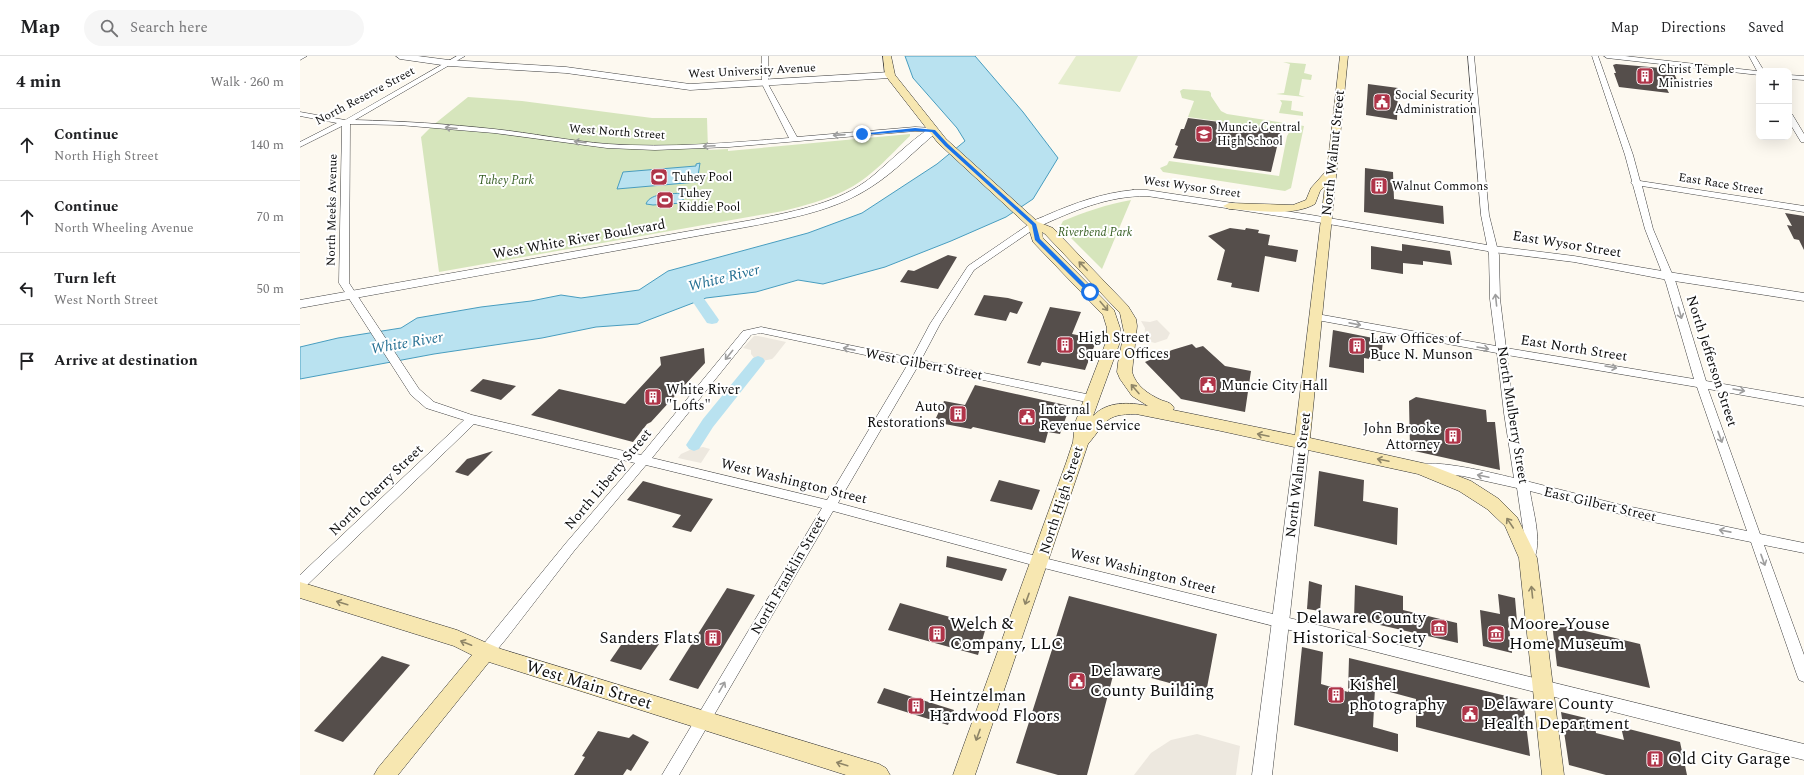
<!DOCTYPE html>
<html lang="en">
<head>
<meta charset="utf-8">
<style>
  body { margin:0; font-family:Spectral,serif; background:#f6f6f6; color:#202124 }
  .controls { position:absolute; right:12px; top:12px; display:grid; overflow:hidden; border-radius:8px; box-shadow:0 4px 16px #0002 }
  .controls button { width:36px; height:36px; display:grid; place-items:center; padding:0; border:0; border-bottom:1px solid #e0e0e0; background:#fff; color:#202124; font:20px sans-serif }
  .stop { position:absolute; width:12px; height:12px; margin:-9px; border:3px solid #1a73e8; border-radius:50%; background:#fff }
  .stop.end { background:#1a73e8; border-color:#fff; box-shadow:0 1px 4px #0008 }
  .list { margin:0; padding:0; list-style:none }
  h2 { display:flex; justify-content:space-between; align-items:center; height:52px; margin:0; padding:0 16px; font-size:17px }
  h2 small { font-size:13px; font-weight:400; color:#757577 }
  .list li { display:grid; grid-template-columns:26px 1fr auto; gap:12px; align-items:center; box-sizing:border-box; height:72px; padding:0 16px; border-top:1px solid #e0e0e0 }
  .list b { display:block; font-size:15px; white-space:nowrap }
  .list p { margin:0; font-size:13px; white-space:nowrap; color:#757577 }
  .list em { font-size:13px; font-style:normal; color:#757577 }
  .icon { flex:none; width:22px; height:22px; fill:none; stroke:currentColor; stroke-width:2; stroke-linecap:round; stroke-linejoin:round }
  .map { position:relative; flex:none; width:1504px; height:719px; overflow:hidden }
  header { display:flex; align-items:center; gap:24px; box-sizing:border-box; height:56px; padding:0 20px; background:#fff; border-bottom:1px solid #e0e0e0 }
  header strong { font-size:19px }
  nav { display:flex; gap:22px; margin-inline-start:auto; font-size:14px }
  .search { width:280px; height:36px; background:#f6f6f6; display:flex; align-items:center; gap:10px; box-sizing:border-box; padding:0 14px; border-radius:22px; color:#757577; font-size:15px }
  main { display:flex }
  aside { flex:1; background:#fff }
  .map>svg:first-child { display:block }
</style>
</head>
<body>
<header>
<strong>Map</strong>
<div class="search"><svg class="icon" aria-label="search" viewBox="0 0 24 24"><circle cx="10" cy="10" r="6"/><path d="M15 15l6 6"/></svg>Search here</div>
<nav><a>Map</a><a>Directions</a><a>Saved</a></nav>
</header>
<main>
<aside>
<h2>4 min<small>Walk · 260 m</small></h2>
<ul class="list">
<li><svg class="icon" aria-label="ahead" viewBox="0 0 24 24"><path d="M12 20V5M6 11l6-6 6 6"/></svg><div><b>Continue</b><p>North High Street</p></div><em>140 m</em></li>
<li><svg class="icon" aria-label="ahead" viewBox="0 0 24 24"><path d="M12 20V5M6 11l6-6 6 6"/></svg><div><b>Continue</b><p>North Wheeling Avenue</p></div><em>70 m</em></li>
<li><svg class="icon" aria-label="left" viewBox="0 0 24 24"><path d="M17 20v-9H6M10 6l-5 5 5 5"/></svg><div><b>Turn left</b><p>West North Street</p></div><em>50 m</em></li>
<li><svg class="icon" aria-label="arrive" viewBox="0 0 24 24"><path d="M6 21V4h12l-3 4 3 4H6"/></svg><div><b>Arrive at destination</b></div></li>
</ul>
</aside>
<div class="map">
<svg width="1504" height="719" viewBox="0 0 1504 719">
  <rect width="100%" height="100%" fill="#fdf9f0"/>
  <g fill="#d6e5bc">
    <path d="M 983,6 L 1006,8 L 1004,17 L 1012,19 L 1011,24 L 1002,23 L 999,39 L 1005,41 L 976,38 L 984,37 L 990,8 Z"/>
    <path d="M 883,33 L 909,35 L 911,37 L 911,40 L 921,55 L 927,58 L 1004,70 L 991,132 L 985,135 L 863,116 L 860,112 L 867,109 L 869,105 L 979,120 L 987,80 L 990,75 L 888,61 L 894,45 L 882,42 L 880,35 Z"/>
    <path d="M 168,41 L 222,45 L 352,62 L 407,62 L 408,94 L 428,93 L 428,95 L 610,78 L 610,80 C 590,99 570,123 544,135 C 525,144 504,150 483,155 L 139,216 L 121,81 L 132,70 Z"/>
    <path d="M 980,44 L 992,45 L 991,54 L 1003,56 L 1003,60 L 979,57 L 982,47 Z"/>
    <path d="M 831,144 L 802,213 L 760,171 L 763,165 C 784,156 808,148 831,144 Z"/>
  </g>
  <path fill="#e5edcd" d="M 776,0 L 838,0 L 820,36 L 758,28 Z"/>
  <g fill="#ede8df">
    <path d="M 857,264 L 870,277 L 867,283 L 855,287 L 844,284 L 845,272 L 841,265 L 850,266 Z"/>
    <path d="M 454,280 L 458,280 L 486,286 L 475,300 L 472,303 L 462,305 L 455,303 L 451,298 L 451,294 L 443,292 Z"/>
    <path d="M 403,391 L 410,393 L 401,407 L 378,402 L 381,398 L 392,393 Z"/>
    <path d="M 897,678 L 940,690 L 936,719 L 834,719 L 851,697 L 871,684 Z"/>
  </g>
  <g fill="#b9e2f0" stroke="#489dbf">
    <path d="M 605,0 L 675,0 L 723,56 L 758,102 L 733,143 L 706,161 L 651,185 L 585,211 L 523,228 L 498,224 L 456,236 L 406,242 L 338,268 L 296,271 L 242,282 L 134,298 L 0,323 L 0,291 L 38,282 L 101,272 L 117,262 L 181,251 L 231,245 L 261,239 L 281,242 L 339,234 L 368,215 L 508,177 L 562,157 L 637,108 L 665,85 L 657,72 L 613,22 Z"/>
    <path d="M 400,107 L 397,126 L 317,133 L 323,116 L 396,110 L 396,108 Z"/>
    <path d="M 385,137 L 382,147 L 353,149 L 346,148 C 350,136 374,138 385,137 Z"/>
  </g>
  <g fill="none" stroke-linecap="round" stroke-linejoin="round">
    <g fill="#b9e2f0" fill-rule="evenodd">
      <path d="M 388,226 L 393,227 L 417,261 L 419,264 L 417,267 L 412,268 L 407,267 L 382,230 L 383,227 Z"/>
      <path d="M 458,300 L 463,302 L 465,305 L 463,308 L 413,371 L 399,393 L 394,395 L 389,393 L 386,389 L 403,363 L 453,302 Z"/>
    </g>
  </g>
  <g fill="#554e4b">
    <path d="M 1316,8 L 1372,13 L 1377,24 L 1362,23 L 1369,37 L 1319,31 L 1314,17 L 1316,17 L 1313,9 Z"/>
    <path d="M 1068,28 L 1098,32 L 1097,64 L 1066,59 Z"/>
    <path d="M 888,62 L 981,74 L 971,116 L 873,102 L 878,90 L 875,89 L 881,73 L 884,73 Z"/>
    <path d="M 1065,112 L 1093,116 L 1094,143 L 1143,150 L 1144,168 L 1064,156 Z"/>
    <path d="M 1485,157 L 1504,160 L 1504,194 L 1499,184 L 1494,183 L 1487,169 L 1492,170 Z"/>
    <path d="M 930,172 L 945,174 L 946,172 L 959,174 L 958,177 L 970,179 L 968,189 L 998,194 L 996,206 L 965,200 L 959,236 L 931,231 L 932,227 L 917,224 L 925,194 L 908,180 Z"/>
    <path d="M 1102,188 L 1150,195 L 1152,209 L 1123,205 L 1123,209 L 1103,207 L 1103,218 L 1071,213 L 1071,190 L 1102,195 Z"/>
    <path d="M 648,199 L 657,201 L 638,233 L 600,226 L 608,214 L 614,215 Z"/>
    <path d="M 684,239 L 708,242 L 723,246 L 717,258 L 710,256 L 706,265 L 674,259 Z"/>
    <path d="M 750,251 L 781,256 L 772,278 L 797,283 L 785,314 L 742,306 L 740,310 L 727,307 Z"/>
    <path d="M 1033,274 L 1083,284 L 1081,305 L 1064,302 L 1064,317 L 1029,311 Z"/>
    <path d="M 892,288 L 896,292 L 903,290 L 925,310 L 951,315 L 945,356 L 881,343 L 845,306 L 872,294 Z"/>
    <path d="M 404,292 L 405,307 L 351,366 L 347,368 L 333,386 L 231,359 L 259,333 L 325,348 L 361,309 L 360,301 Z"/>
    <path d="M 183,323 L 216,330 L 201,344 L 170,335 Z"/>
    <path d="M 675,329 L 770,350 L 760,378 L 748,376 L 745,387 L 673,371 L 671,373 L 634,366 L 644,345 L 665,349 Z"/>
    <path d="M 1116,341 L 1186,354 L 1187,366 L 1195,366 L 1200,414 L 1110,394 L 1109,345 Z"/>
    <path d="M 193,395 L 168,420 L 155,416 L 167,403 Z"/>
    <path d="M 1019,415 L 1064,424 L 1063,445 L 1098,452 L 1097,489 L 1014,470 Z"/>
    <path d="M 699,424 L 740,434 L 732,454 L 690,445 Z"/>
    <path d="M 343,425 L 365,431 L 413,443 L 391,476 L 372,471 L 381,459 L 327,444 Z"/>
    <path d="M 647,500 L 707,513 L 702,525 L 646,511 Z"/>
    <path d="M 1009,525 L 1022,529 L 1020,555 L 1007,553 Z"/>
    <path d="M 1055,529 L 1103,540 L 1103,554 L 1157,567 L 1158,587 L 1054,563 Z"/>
    <path d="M 427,532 L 455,539 L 398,633 L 369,624 Z"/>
    <path d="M 1198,538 L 1215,542 L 1217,565 L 1208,563 L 1212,597 L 1183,590 L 1180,554 L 1200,558 Z"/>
    <path d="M 769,540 L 917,578 L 906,637 L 815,612 L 787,719 L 758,719 L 716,707 Z"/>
    <path d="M 600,547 L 686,571 L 678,599 L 588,574 Z"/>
    <path d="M 1252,567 L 1340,588 L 1350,632 L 1257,610 Z"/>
    <path d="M 328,579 L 359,588 L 341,614 L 310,605 Z"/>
    <path d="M 1002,591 L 1023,596 L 1021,628 L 1048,636 L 1049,602 L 1223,644 L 1230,700 L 1116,671 L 1116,643 L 1075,632 L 1073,671 L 1098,678 L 1098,696 L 994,669 Z"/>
    <path d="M 82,600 L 110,609 L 43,686 L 14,675 Z"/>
    <path d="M 584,632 L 654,654 L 648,669 L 577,647 Z"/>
    <path d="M 1261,656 L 1294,664 L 1296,677 L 1324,684 L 1321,671 L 1380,686 L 1387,719 L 1306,719 L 1269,709 Z"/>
    <path d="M 298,675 L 329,682 L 333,678 L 349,686 L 331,715 L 327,713 L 323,719 L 274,719 L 285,701 L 282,700 Z"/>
  </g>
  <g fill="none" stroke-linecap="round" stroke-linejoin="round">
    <defs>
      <g id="minor">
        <path d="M 0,0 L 7,0 L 0,4 Z"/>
        <path d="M 157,0 L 165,0 L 55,64 C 101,65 148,68 194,73 C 232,77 270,85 308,88 C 369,92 429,87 489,82 L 462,28 L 462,0 L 468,0 L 468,28 L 497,81 L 615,71 L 634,72 L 638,74 L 634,76 L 615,75 L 429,91 L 355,94 L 307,92 L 194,77 L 99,69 L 50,68 L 49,227 L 119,333 L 134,346 L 172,359 L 341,399 L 443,275 L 461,271 L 612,302 L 630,268 L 668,210 L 731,167 L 737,167 L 738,169 L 737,171 L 674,214 L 640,268 L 621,304 L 791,339 L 795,340 L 796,343 L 795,346 L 791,347 L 618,310 L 538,447 L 740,501 L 1504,688 L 1504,704 L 740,511 L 533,455 L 379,719 L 362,719 L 522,452 L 346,409 L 274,495 L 206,583 L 191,601 L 186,602 L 181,601 L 179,596 L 181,591 L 266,487 L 335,407 L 174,368 L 5,531 L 0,533 L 0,519 L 164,364 L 126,352 L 111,339 L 39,227 L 42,70 L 0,91 L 0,86 L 37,67 L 0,60 L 0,56 L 45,64 ZM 461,277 L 608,308 L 527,444 L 352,402 L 451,279 Z"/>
        <path d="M 1168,0 L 1174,0 L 1189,159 L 1199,199 L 1200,243 L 1206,292 L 1394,323 L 1366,227 L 1345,173 L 1333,129 L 1331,127 L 1332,125 L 1325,99 L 1292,0 L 1298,0 L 1333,99 L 1340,125 L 1504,150 L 1504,156 L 1342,130 L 1353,173 L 1376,227 L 1406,325 L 1504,342 L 1504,350 L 1408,333 L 1460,478 L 1504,487 L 1504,497 L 1464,489 L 1504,599 L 1504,626 L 1499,624 L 1497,619 L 1451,486 L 1343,464 L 1230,435 C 1233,457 1243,485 1233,506 L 1228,507 L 1223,506 L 1222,502 L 1225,486 L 1217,432 L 1163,420 L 1118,415 L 1116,412 L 1118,409 C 1137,403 1193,417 1214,422 L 1204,357 L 1197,297 L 1017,264 L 1012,261 L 1017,258 L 1196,290 L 1190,243 L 1189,199 L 1181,159 ZM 1207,299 L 1397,331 L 1447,475 L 1317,448 L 1226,425 L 1214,357 Z"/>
        <path d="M 1304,0 L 1325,0 L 1457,15 L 1449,0 L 1455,0 L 1464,15 L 1459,15 L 1459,19 L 1307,2 Z"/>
        <path d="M 1489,19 L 1504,20 L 1504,24 L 1489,23 Z"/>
        <path d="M 1489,58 L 1492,58 L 1504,78 L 1504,86 L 1501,86 L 1489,66 Z"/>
      </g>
      <g id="tertiary">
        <path d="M 96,0 L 118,0 L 149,4 L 266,11 L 390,28 L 590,16 L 594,19 L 590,22 L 390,34 L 266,17 L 149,10 L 100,3 Z"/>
        <path d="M 634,71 L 639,74 L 637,76 C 615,94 595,116 571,131 C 536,154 493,162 452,170 L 0,252 L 0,244 L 452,164 C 490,156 532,149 565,126 C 581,115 619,75 634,71 Z"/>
        <path d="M 833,134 L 847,134 L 1011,159 L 1193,190 L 1274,200 L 1368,216 L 1504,237 L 1504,245 L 1368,224 L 1274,206 L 1193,196 L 1011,165 L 847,140 C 807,140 773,155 738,171 L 734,172 L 728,169 C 732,164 741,162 747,159 C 775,147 802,137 833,134 Z"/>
        <path d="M 1002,382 L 1007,383 L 1009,387 L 972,719 L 952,719 L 995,387 L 997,383 Z"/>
      </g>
      <g id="secondary">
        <path d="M 583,0 L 591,0 L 595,19 L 646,83 L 738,166 L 753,172 L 828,250 L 836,263 L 837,270 L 832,316 C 836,330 848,338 861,344 C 867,346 872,347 874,352 L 873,354 L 995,379 L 1025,130 L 1020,135 L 1015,148 C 993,161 954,154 929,153 L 923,150 L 929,147 L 993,149 L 1006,144 L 1011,132 L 1027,114 L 1040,0 L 1048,0 L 1010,382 L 1127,408 L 1171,425 L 1199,443 L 1217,461 L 1237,502 L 1264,719 L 1242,719 L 1219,502 L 1205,470 L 1187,453 L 1159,435 L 1118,418 L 921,375 L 836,358 C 804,358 807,366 788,388 L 675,719 L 653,719 L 766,407 L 773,386 L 775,367 L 806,286 L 807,272 L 803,259 L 733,186 L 728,170 L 638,87 L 585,19 ZM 742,176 L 745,178 L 820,257 L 824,276 L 818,307 L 817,316 L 820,323 L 832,340 L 848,350 C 829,346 807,345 793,360 L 820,286 L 820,272 L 814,254 L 743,182 Z"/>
        <path d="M 0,526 L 157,574 L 201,593 L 579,708 L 586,712 L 590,719 L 546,719 L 189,606 L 98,719 L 74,719 L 78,712 L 172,599 L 154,590 L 0,542 Z"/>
      </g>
    </defs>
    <use href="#minor" stroke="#404040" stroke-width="1"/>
    <use href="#tertiary" stroke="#404040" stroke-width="1"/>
    <use href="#secondary" stroke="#2f2f2f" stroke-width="1"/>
    <use href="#minor" fill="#fff" fill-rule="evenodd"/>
    <use href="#tertiary" fill="#fff" fill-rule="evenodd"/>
    <use href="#secondary" fill="#f7e7b1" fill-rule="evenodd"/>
  </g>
  <defs><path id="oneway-shaft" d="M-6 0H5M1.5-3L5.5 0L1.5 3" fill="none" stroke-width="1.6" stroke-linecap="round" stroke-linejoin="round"/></defs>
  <g stroke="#9e9e9e">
    <use href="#oneway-shaft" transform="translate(151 72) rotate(-175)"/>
    <use href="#oneway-shaft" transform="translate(539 79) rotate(176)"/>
    <use href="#oneway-shaft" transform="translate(280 86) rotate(-173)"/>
    <use href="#oneway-shaft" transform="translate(409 90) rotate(177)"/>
    <use href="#oneway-shaft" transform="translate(1196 244) rotate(-96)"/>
    <use href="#oneway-shaft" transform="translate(1380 257) rotate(74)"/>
    <use href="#oneway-shaft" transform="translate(1055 268) rotate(11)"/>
    <use href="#oneway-shaft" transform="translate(1183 292) rotate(10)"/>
    <use href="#oneway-shaft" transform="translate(549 293) rotate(-169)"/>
    <use href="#oneway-shaft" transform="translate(429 299) rotate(129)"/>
    <use href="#oneway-shaft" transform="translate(1311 311) rotate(10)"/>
    <use href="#oneway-shaft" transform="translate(1439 334) rotate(10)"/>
    <use href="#oneway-shaft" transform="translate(1420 381) rotate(70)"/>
    <use href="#oneway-shaft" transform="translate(1183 420) rotate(-168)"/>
    <use href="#oneway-shaft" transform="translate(1425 475) rotate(-169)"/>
    <use href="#oneway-shaft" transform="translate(1463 504) rotate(70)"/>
    <use href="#oneway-shaft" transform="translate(422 631) rotate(-60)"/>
  </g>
  <g stroke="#8e8567">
    <use href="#oneway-shaft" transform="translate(783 210) rotate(-134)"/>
    <use href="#oneway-shaft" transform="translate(804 250) rotate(50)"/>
    <use href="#oneway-shaft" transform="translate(835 333) rotate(-131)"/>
    <use href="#oneway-shaft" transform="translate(963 379) rotate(-168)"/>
    <use href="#oneway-shaft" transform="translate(1083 404) rotate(-168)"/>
    <use href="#oneway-shaft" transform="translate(1210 467) rotate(-124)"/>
    <use href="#oneway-shaft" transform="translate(1232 536) rotate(-96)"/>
    <use href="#oneway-shaft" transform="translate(727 543) rotate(110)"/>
    <use href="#oneway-shaft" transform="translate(42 547) rotate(-163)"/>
    <use href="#oneway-shaft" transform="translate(166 587) rotate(-159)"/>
    <use href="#oneway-shaft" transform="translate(678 679) rotate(110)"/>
    <use href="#oneway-shaft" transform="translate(542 708) rotate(-163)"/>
  </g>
  <path fill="#1a73e8" d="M 615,72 L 635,74 L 648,88 L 736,168 L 740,183 L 792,235 L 792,237 L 788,237 L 735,184 L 732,169 L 645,90 L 632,76 L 615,75 L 562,79 L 560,78 Z"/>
  <defs>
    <symbol id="building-square" viewBox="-11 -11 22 22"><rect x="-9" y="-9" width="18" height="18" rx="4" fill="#af3448" stroke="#fff"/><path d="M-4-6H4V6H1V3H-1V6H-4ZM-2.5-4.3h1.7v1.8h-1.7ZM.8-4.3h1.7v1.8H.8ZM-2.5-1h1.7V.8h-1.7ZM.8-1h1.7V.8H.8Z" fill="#fff"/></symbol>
    <symbol id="civic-square" viewBox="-11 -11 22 22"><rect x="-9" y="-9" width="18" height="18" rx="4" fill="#af3448" stroke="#fff"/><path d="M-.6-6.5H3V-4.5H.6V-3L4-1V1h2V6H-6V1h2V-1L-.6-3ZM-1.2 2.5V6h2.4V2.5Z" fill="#fff"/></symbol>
    <symbol id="school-square" viewBox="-11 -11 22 22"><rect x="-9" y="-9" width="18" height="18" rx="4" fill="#af3448" stroke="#fff"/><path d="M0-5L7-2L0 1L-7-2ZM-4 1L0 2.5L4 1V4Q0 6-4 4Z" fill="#fff"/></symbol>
    <symbol id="stadium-square" viewBox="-11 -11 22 22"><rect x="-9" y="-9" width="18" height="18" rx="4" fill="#af3448" stroke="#fff"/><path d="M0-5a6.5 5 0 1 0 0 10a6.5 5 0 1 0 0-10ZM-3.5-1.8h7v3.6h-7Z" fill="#fff"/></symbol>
    <symbol id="museum-square" viewBox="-11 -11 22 22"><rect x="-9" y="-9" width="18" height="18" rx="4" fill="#af3448" stroke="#fff"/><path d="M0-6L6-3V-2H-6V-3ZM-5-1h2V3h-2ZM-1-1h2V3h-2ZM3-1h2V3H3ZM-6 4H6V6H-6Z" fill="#fff"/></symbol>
  </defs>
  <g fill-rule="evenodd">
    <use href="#building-square" x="1335" y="10" width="20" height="20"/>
    <use href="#civic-square" x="1072" y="36" width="20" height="20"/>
    <use href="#school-square" x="894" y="68" width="20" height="20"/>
    <use href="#stadium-square" x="349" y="111" width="20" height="20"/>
    <use href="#building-square" x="1069" y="120" width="20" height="20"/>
    <use href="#stadium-square" x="355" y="134" width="20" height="20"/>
    <use href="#building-square" x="755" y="279" width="20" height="20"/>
    <use href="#building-square" x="1047" y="280" width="20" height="20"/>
    <use href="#civic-square" x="898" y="319" width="20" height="20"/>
    <use href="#building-square" x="343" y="331" width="20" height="20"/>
    <use href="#building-square" x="648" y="348" width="20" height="20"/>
    <use href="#civic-square" x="717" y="351" width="20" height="20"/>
    <use href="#building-square" x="1143" y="370" width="20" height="20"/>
    <use href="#museum-square" x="1129" y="562" width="20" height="20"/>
    <use href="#building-square" x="627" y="568" width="20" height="20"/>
    <use href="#museum-square" x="1186" y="568" width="20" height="20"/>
    <use href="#building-square" x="403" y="572" width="20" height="20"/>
    <use href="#civic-square" x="767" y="615" width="20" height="20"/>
    <use href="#building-square" x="1026" y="629" width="20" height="20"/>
    <use href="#building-square" x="606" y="640" width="20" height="20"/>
    <use href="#civic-square" x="1160" y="648" width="20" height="20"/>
    <use href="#building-square" x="1345" y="693" width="20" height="20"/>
  </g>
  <g text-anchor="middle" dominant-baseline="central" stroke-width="4" stroke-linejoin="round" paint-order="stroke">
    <g font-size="12" fill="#0d0d0d" stroke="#fff" text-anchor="start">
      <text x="1358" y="13">Christ Temple<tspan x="1358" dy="14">Ministries</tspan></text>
      <text x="1095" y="39">Social Security<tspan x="1095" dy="14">Administration</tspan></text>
      <text x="917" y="71">Muncie Central<tspan x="917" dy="14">High School</tspan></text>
      <text x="372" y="121">Tuhey Pool</text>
      <text x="1092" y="130">Walnut Commons</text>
      <text x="378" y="137">Tuhey<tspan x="378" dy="14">Kiddie Pool</tspan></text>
    </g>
    <g font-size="12" fill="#0d0d0d" stroke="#fff">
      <text transform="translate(452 15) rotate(-3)">West University Avenue</text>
      <text transform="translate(65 40) rotate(-28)">North Reserve Street</text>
      <text transform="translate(317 76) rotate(4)">West North Street</text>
      <text transform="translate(1421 128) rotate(9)">East Race Street</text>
      <text transform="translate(892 131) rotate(8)">West Wysor Street</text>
      <text transform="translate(32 154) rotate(-89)">North Meeks Avenue</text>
    </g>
    <g font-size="12" font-style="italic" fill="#375f24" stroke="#fff">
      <text x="206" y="124">Tuhey Park</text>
      <text x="795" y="176">Riverbend Park</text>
    </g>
    <g font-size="14" fill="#0d0d0d" stroke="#fff">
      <text transform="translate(1033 97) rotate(-84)">North Walnut Street</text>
      <text transform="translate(279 183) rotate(-10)">West White River Boulevard</text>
      <text transform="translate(1267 188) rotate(9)">East Wysor Street</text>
      <text transform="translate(1274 292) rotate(9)">East North Street</text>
      <text transform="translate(1412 305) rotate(72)">North Jefferson Street</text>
      <text transform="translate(624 308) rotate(11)">West Gilbert Street</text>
      <text transform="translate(1213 359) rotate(81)">North Mulberry Street</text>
      <text transform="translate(998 419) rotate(-83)">North Walnut Street</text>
      <text transform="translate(308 423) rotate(-50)">North Liberty Street</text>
      <text transform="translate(494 425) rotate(14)">West Washington Street</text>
      <text transform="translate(76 434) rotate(-44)">North Cherry Street</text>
      <text transform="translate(761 444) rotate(-72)">North High Street</text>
      <text transform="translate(1300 448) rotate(13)">East Gilbert Street</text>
      <text transform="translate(843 515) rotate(14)">West Washington Street</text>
      <text transform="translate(488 519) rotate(-60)">North Franklin Street</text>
    </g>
    <g font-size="14" fill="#0d0d0d" stroke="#fff" text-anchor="start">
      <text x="778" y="281">High Street<tspan x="778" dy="16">Square Offices</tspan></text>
      <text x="1070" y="282">Law Offices of<tspan x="1070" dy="16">Buce N. Munson</tspan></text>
      <text x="921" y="329">Muncie City Hall</text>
      <text x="366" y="333">White River<tspan x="366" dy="16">"Lofts"</tspan></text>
      <text x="645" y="350" text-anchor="end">Auto<tspan x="645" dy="16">Restorations</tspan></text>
      <text x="740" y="353">Internal<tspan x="740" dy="16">Revenue Service</tspan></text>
      <text x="1140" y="372" text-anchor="end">John Brooke<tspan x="1140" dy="16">Attorney</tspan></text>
    </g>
    <g font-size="15" font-style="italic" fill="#246f92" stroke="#fff">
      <text transform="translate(424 222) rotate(-14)">White River</text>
      <text transform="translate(107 287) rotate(-10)">White River</text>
    </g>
    <g font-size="17" fill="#0d0d0d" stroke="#fff" text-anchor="start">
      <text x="1126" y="562" text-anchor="end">Delaware County<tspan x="1126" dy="20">Historical Society</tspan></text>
      <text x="650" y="568">Welch &amp;<tspan x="650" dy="20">Company, LLC</tspan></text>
      <text x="1209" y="568">Moore-Youse<tspan x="1209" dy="20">Home Museum</tspan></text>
      <text x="400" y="582" text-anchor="end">Sanders Flats</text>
      <text x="790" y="615">Delaware<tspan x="790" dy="20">County Building</tspan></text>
      <text x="1049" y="629">Kishel<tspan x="1049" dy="20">photography</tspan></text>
      <text x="629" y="640">Heintzelman<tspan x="629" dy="20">Hardwood Floors</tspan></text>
      <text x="1183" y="648">Delaware County<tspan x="1183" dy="20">Health Department</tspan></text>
      <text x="1368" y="703">Old City Garage</text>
    </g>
    <g font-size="17" fill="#0d0d0d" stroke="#fff">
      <text transform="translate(289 629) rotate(17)">West Main Street</text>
    </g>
  </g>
</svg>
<div class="controls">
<button>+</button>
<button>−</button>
</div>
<div class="stop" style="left:790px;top:236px"></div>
<div class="stop end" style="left:562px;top:78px"></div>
</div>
</main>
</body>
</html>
